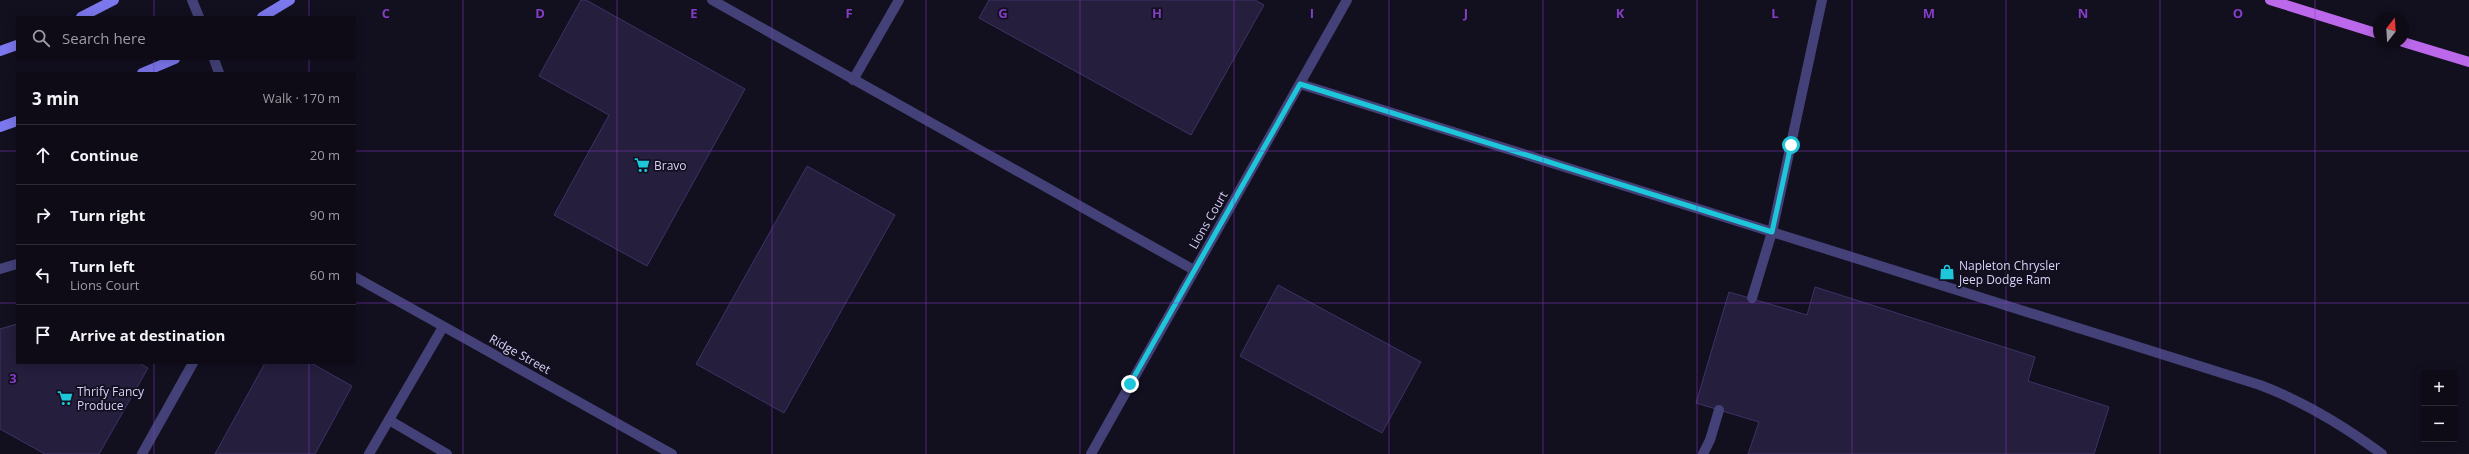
<!DOCTYPE html>
<html lang="en">
<head>
<meta charset="utf-8">
<style>
  body { margin:0; font-family:"Open Sans",sans-serif; background:#1c1924; color:#f1f3f6 }
  .controls { position:absolute; right:12px; bottom:12px; display:grid; overflow:hidden; border-radius:0px; box-shadow:0 2px 10px #0003 }
  .controls button { width:36px; height:36px; display:grid; place-items:center; padding:0; border:0; border-bottom:1px solid #2e2b36; background:#0e0b17; color:#f1f3f6; font:20px sans-serif }
  .compass { position:absolute; left:2373px; top:12px; width:36px; height:36px; border-radius:50%; background:#0e0b17; box-shadow:0 2px 10px #0003; rotate:17deg }
  .stop { position:absolute; width:12px; height:12px; margin:-9px; border:3px solid #1ec6da; border-radius:50%; background:#fff }
  .stop.end { background:#1ec6da; border-color:#fff; box-shadow:0 1px 4px #0008 }
  .list { margin:0; padding:0; list-style:none }
  h2 { display:flex; justify-content:space-between; align-items:center; height:52px; margin:0; padding:0 16px; font-size:17px }
  h2 small { font-size:13px; font-weight:400; color:#9b9ba1 }
  .list li { display:grid; grid-template-columns:26px 1fr auto; gap:12px; align-items:center; box-sizing:border-box; height:60px; padding:0 16px; border-top:1px solid #2e2b36 }
  .list b { display:block; font-size:15px; white-space:nowrap }
  .list p { margin:0; font-size:13px; white-space:nowrap; color:#9b9ba1 }
  .list em { font-size:13px; font-style:normal; color:#9b9ba1 }
  .icon { flex:none; width:22px; height:22px; fill:none; stroke:currentColor; stroke-width:2; stroke-linecap:round; stroke-linejoin:round }
  .map { position:relative; flex:none; width:2469px; height:454px; overflow:hidden }
  .search { position:absolute; background:#0e0b17; box-shadow:0 2px 10px #0003; left:16px; top:16px; width:340px; height:44px; display:flex; align-items:center; gap:10px; box-sizing:border-box; padding:0 14px; border-radius:0px; color:#9b9ba1; font-size:15px }
  .panel { position:absolute; background:#0e0b17; box-shadow:0 2px 10px #0003; left:16px; top:72px; width:340px; height:292px; border-radius:0px }
  .map>svg:first-child { display:block }
</style>
</head>
<body>
<div class="map">
<svg width="2469" height="454" viewBox="0 0 2469 454">
  <rect width="100%" height="100%" fill="#120f1f"/>
  <g fill="#251e3d" stroke="#3e3366">
    <path d="M 581,0 L 586,0 L 745,89 L 647,266 L 554,215 L 609,115 L 539,76 Z"/>
    <path d="M 989,0 L 1255,0 L 1264,5 L 1191,135 L 979,18 Z"/>
    <path d="M 807,166 L 895,215 L 784,413 L 696,364 Z"/>
    <path d="M 1278,285 L 1421,362 L 1382,433 L 1240,356 Z"/>
    <path d="M 1815,287 L 2035,357 L 2028,381 L 2109,407 L 2094,454 L 1748,454 L 1759,422 L 1696,403 L 1729,292 L 1807,315 Z"/>
    <path d="M 17,324 L 17,363 L 139,363 L 148,368 L 99,454 L 45,454 L 0,429 L 0,329 Z"/>
    <path d="M 265,363 L 311,363 L 352,386 L 315,454 L 215,454 Z"/>
  </g>
  <g fill="none" stroke-linecap="round" stroke-linejoin="round">
    <g stroke="#434177" stroke-width="10">
      <path d="M 712,0 L 1194,270"/>
      <path d="M 853,80 L 899,0"/>
      <path d="M 1300,84 L 2260,385 C 2305,402 2343,425 2382,454"/>
      <path d="M 0,269 L 17,264"/>
      <path d="M 1752,298 L 1772,232 L 1822,0"/>
      <path d="M 389,420 L 447,454"/>
      <path d="M 142,454 L 193,363"/>
      <path d="M 369,454 L 443,327"/>
      <path d="M 1703,454 L 1710,440 L 1719,410"/>
    </g>
    <g stroke="#434177" stroke-width="10">
      <path d="M 192,0 L 199,17"/>
      <path d="M 214,59 L 219,73"/>
      <path d="M 355,277 L 672,454"/>
      <path d="M 1091,454 L 1347,0"/>
    </g>
    <g stroke="#7b77ec" stroke-width="10">
      <path d="M 81,17 L 114,0"/>
      <path d="M 262,17 L 290,0"/>
      <path d="M 0,51 L 17,45"/>
      <path d="M 142,73 L 175,59"/>
      <path d="M 0,127 L 17,121"/>
    </g>
    <g stroke="#bb69ea" stroke-width="10">
      <path d="M 2270,0 L 2379,34"/>
      <path d="M 2403,42 L 2469,62"/>
    </g>
  </g>
  <g fill="none" stroke-linecap="round" stroke-linejoin="round">
    <path stroke="#1ec6da" stroke-width="5" d="M 1130,384 L 1300,84 L 1772,232 L 1791,145"/>
  </g>
  <path fill="none" stroke="#843dc5" stroke-width="1" stroke-opacity="0.55" d="M 154,0 L 154,17M 309,0 L 309,17M 463,0 L 463,454M 617,0 L 617,454M 772,0 L 772,454M 926,0 L 926,454M 1080,0 L 1080,454M 1234,0 L 1234,454M 1389,0 L 1389,454M 1543,0 L 1543,454M 1697,0 L 1697,454M 1852,0 L 1852,454M 2006,0 L 2006,454M 2160,0 L 2160,454M 2315,0 L 2315,454M 154,59 L 154,73M 309,59 L 309,73M 0,151 L 17,151M 355,151 L 2469,151M 0,303 L 17,303M 355,303 L 2469,303M 154,363 L 154,454M 309,363 L 309,454"/>
  <defs>
    <symbol id="supermarket-bare" viewBox="-9 -9 18 18"><path d="M-6-5.5h2.5l.6 2H6L4.5 2H-2.5L-4.4-4H-6ZM-1.5 3.2a1.3 1.3 0 1 0 .1 0ZM3 3.2a1.3 1.3 0 1 0 .1 0Z" fill="#1ec6da" stroke="#120f1f" stroke-width="2.5" paint-order="stroke"/></symbol>
    <symbol id="shop-bare" viewBox="-9 -9 18 18"><path d="M-5-2.5h2.3a2.7 3.5 0 0 1 5.4 0H5L5.5 6h-11ZM-1.5-2.5h3a1.5 2.3 0 0 0-3 0Z" fill="#1ec6da" stroke="#120f1f" stroke-width="2.5" paint-order="stroke"/></symbol>
  </defs>
  <g fill-rule="evenodd">
    <use href="#supermarket-bare" x="631" y="154" width="22" height="22"/>
    <use href="#shop-bare" x="1936" y="261" width="22" height="22"/>
    <use href="#supermarket-bare" x="54" y="387" width="22" height="22"/>
  </g>
  <g text-anchor="middle" dominant-baseline="central" stroke-width="3.5" stroke-linejoin="round" paint-order="stroke">
    <g font-size="12" fill="#d8d3f9" stroke="#120f1f" text-anchor="start">
      <text x="654" y="165">Bravo</text>
      <text x="1959" y="265">Napleton Chrysler<tspan x="1959" dy="14">Jeep Dodge Ram</tspan></text>
      <text x="77" y="391">Thrify Fancy<tspan x="77" dy="14">Produce</tspan></text>
    </g>
    <g font-size="12" fill="#d8d3f9" stroke="#120f1f">
      <text transform="translate(1208 220) rotate(-60)">Lions Court</text>
      <text transform="translate(520 354) rotate(29)">Ridge Street</text>
    </g>
  </g>
  <g font-size="13" text-anchor="middle" font-weight="bold" fill="#843dc5" stroke="#120f1f" stroke-width="3.5" stroke-linejoin="round" paint-order="stroke">
    <text x="386" y="18">C</text>
    <text x="540" y="18">D</text>
    <text x="694" y="18">E</text>
    <text x="849" y="18">F</text>
    <text x="1003" y="18">G</text>
    <text x="1157" y="18">H</text>
    <text x="1312" y="18">I</text>
    <text x="1466" y="18">J</text>
    <text x="1620" y="18">K</text>
    <text x="1775" y="18">L</text>
    <text x="1929" y="18">M</text>
    <text x="2083" y="18">N</text>
    <text x="2238" y="18">O</text>
    <text x="13" y="383">3</text>
  </g>
</svg>
<div class="controls">
<button>+</button>
<button>−</button>
</div>
<svg class="compass" viewBox="-18 -18 36 36"><path d="M0-13l5 13h-10z" fill="#e53935"/><path d="M0 13l5-13h-10z" fill="#9b9ba1"/></svg>
<div class="stop" style="left:1791px;top:145px"></div>
<div class="stop end" style="left:1130px;top:384px"></div>
<div class="search"><svg class="icon" aria-label="search" viewBox="0 0 24 24"><circle cx="10" cy="10" r="6"/><path d="M15 15l6 6"/></svg>Search here</div>
<section class="panel">
<h2>3 min<small>Walk · 170 m</small></h2>
<ul class="list">
<li><svg class="icon" aria-label="ahead" viewBox="0 0 24 24"><path d="M12 20V5M6 11l6-6 6 6"/></svg><div><b>Continue</b></div><em>20 m</em></li>
<li><svg class="icon" aria-label="right" viewBox="0 0 24 24"><path d="M7 20v-9h11M14 6l5 5-5 5"/></svg><div><b>Turn right</b></div><em>90 m</em></li>
<li><svg class="icon" aria-label="left" viewBox="0 0 24 24"><path d="M17 20v-9H6M10 6l-5 5 5 5"/></svg><div><b>Turn left</b><p>Lions Court</p></div><em>60 m</em></li>
<li><svg class="icon" aria-label="arrive" viewBox="0 0 24 24"><path d="M6 21V4h12l-3 4 3 4H6"/></svg><div><b>Arrive at destination</b></div></li>
</ul>
</section>
</div>
</body>
</html>
